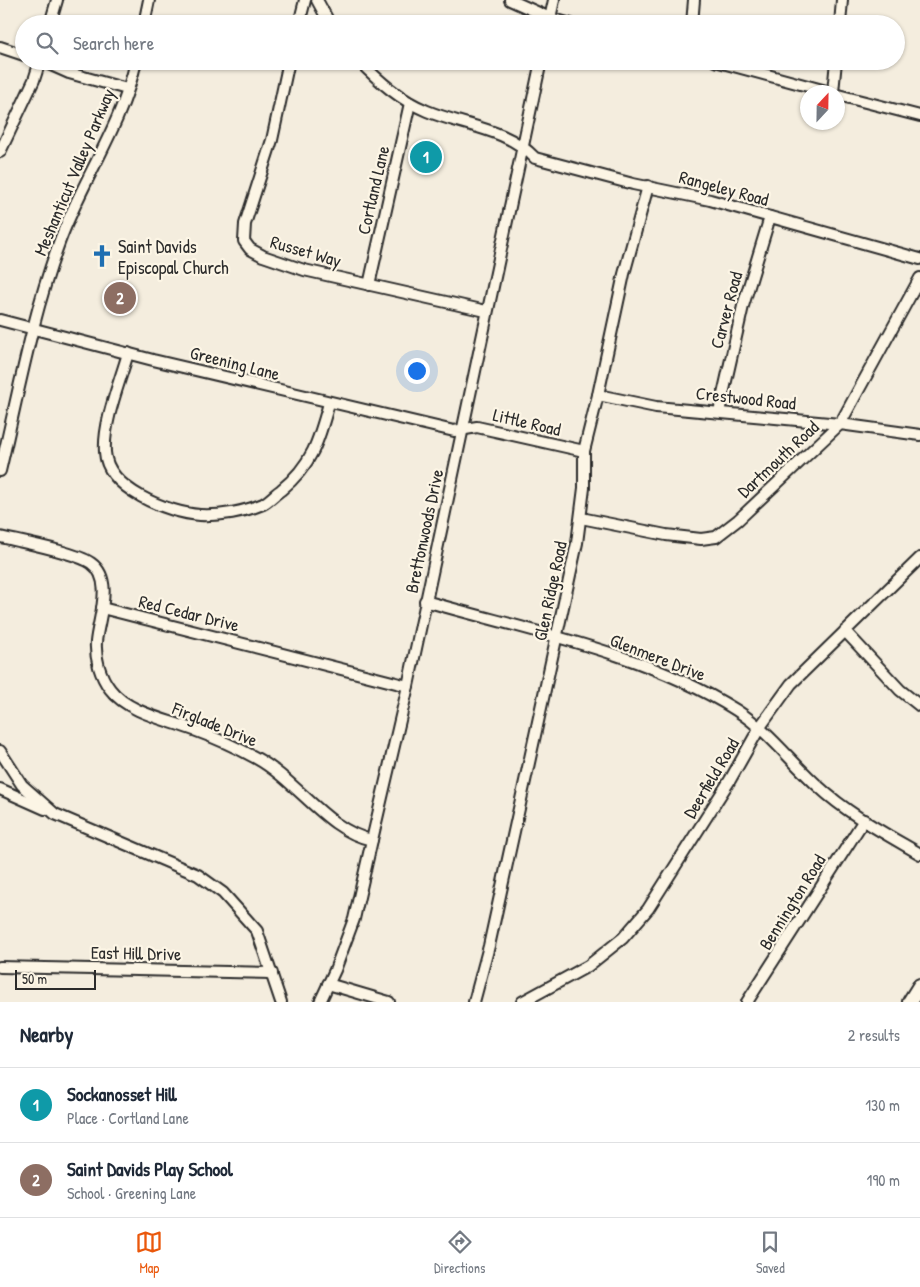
<!DOCTYPE html>
<html lang="en">
<head>
<meta charset="utf-8">
<style>
  body { margin:0; font-family:"Patrick Hand",sans-serif; background:#f6f6f7; color:#1f2937 }
  .compass { position:absolute; left:800px; top:85px; width:45px; height:45px; border-radius:50%; background:#fff; box-shadow:0 1px 4px #0004; rotate:22deg }
  .scale { position:absolute; left:15px; bottom:12px; width:81px; box-sizing:border-box; padding-left:5px; border:2px solid #2b2b2b; border-top:0; font-size:14px; line-height:18px; white-space:nowrap; color:#2b2b2b; -webkit-text-stroke:4px #fcf5e5; paint-order:stroke }
  .you { position:absolute; left:416px; top:370px; width:18px; height:18px; margin:-12px; border:4px solid #fff; border-radius:50%; background:#1a73e8; box-shadow:0 0 0 8px #1a73e833 }
  .badge { display:grid; place-items:center; width:32px; height:32px; border-radius:50%; background:#ea580c; color:#fff; font-size:16px; font-weight:700 }
  .pin { position:absolute; translate:-50% -50%; border:2px solid #fff; box-shadow:0 1px 5px #0006 }
  .list { margin:0; padding:0; list-style:none }
  h2 { display:flex; justify-content:space-between; align-items:center; height:65px; margin:0; padding:0 20px; font-size:21px }
  h2 small { font-size:16px; font-weight:400; color:#747a83 }
  .list li { display:grid; grid-template-columns:32px 1fr auto; gap:15px; align-items:center; box-sizing:border-box; height:75px; padding:0 20px; border-top:1px solid #e0e1e3 }
  .list b { display:block; font-size:19px; white-space:nowrap }
  .list p { margin:0; font-size:16px; white-space:nowrap; color:#747a83 }
  .list em { font-size:16px; font-style:normal; color:#747a83 }
  .icon { flex:none; width:28px; height:28px; fill:none; stroke:currentColor; stroke-width:2; stroke-linecap:round; stroke-linejoin:round }
  .map { position:relative; flex:none; width:920px; height:1002px; overflow:hidden }
  .search { position:absolute; background:#fff; box-shadow:0 1px 4px #0004; left:15px; right:15px; top:15px; height:55px; display:flex; align-items:center; gap:12px; box-sizing:border-box; padding:0 18px; border-radius:28px; color:#747a83; font-size:19px }
  .sheet { height:215px; background:#fff }
  nav { display:flex; justify-content:space-around; align-items:center; box-sizing:border-box; height:70px; border-top:1px solid #e0e1e3; background:#fff; font-size:14px; color:#747a83 }
  nav a { display:grid; justify-items:center; gap:2px }
  nav .on { color:#ea580c }
  .map>svg:first-child { display:block }
</style>
</head>
<body>
<div class="map">
<svg width="920" height="1002" viewBox="0 0 920 1002">
  <rect width="100%" height="100%" fill="#f4edde"/>
  <filter id="ink" filterUnits="userSpaceOnUse"><feTurbulence type="fractalNoise" baseFrequency=".02" numOctaves="2"/><feDisplacementMap in="SourceGraphic" scale="10" xChannelSelector="R" yChannelSelector="G"/><feConvolveMatrix kernelMatrix="1 2 1 2 8 2 1 2 1" color-interpolation-filters="sRGB"/></filter>
  <g filter="url(#ink)">
    <g fill="none" stroke-linecap="round" stroke-linejoin="round">
      <defs>
        <g id="minor">
          <path d="M 317,0 L 330,24"/>
          <path d="M 510,0 L 550,18 L 571,24"/>
          <path d="M 549,23 L 554,0"/>
          <path d="M 50,24 L 57,0"/>
          <path d="M 144,24 L 149,0"/>
          <path d="M 299,24 L 305,0"/>
          <path d="M 692,24 L 694,0"/>
          <path d="M 840,24 L 842,0"/>
          <path d="M 0,47 L 24,55"/>
          <path d="M 42,61 L 69,73 L 127,89"/>
          <path d="M 289,61 L 272,140 L 245,224 L 244,241 L 250,249 L 263,256 L 304,270 L 486,311"/>
          <path d="M 359,61 C 379,81 400,100 427,111 C 463,126 507,128 535,158 L 633,184 L 710,200 L 920,259"/>
          <path d="M 715,61 L 830,92"/>
          <path d="M 833,92 L 836,61"/>
          <path d="M 838,95 L 920,116"/>
          <path d="M 0,152 L 34,80 L 40,61"/>
          <path d="M 369,285 L 410,103"/>
          <path d="M 0,320 L 153,360 L 454,431 L 477,427 L 584,451"/>
          <path d="M 128,353 C 120,382 103,422 105,452 C 107,489 168,513 200,515 C 220,516 244,512 263,504 C 269,501 275,494 281,490 C 312,465 319,440 329,403"/>
          <path d="M 598,395 L 656,407 L 840,424 L 920,435"/>
          <path d="M 719,412 L 743,306 L 770,217"/>
          <path d="M 0,471 C 18,395 32,317 59,243 C 81,182 122,126 136,61"/>
          <path d="M 581,518 L 666,535 L 701,539 L 716,537 L 738,520 L 840,424 L 920,278"/>
          <path d="M 0,537 C 21,542 75,552 91,563 C 115,580 98,619 96,642 C 95,658 100,676 110,689 C 128,713 168,720 194,730 C 216,738 236,747 256,758 C 298,781 327,831 372,840"/>
          <path d="M 425,601 C 529,631 644,652 736,710 C 769,731 790,761 819,787 C 848,814 886,834 920,854"/>
          <path d="M 102,608 L 408,686"/>
          <path d="M 845,631 L 900,690 L 920,706"/>
          <path d="M 0,751 L 22,785 L 55,814 L 198,875 L 223,893 L 257,931 L 281,1002"/>
          <path d="M 0,789 L 45,809"/>
          <path d="M 0,967 L 272,973"/>
          <path d="M 328,984 L 389,1002"/>
          <path d="M 320,1002 L 335,970 L 354,919 L 372,840 L 408,686 L 541,61"/>
          <path d="M 474,1002 L 489,946 L 577,543 L 584,488 L 584,451 L 598,395 L 624,274 L 648,186"/>
          <path d="M 522,1002 L 588,966 L 623,938 L 648,909 L 730,780 L 760,727 L 791,684 L 920,558"/>
          <path d="M 747,1002 L 864,820"/>
        </g>
        <path id="secondary" d="M 910,1002 L 920,986"/>
      </defs>
      <use href="#minor" stroke="#2b2b2b" stroke-width="14"/>
      <use href="#secondary" stroke="#2b2b2b" stroke-width="18"/>
      <use href="#minor" stroke="#fcf5e5" stroke-width="10"/>
      <use href="#secondary" stroke="#fcf5e5" stroke-width="14"/>
    </g>
  </g>
  <defs>
    <symbol id="church-bare" viewBox="-9 -9 18 18"><path d="M-1.2-6h2.4v3.5h3.3v2.4h-3.3V6h-2.4V-.1h-3.3v-2.4h3.3Z" fill="#1f6fb2" stroke="#fcf5e5" stroke-width="2.5" paint-order="stroke"/></symbol>
  </defs>
  <g fill-rule="evenodd">
    <use href="#church-bare" x="86" y="240" width="32" height="32"/>
  </g>
  <g text-anchor="middle" dominant-baseline="central" stroke-width="4.5" stroke-linejoin="round" paint-order="stroke">
    <g font-size="18" fill="#2b2b2b" stroke="#fcf5e5">
      <text transform="translate(74 172) rotate(-67)">Meshanticut Valley Parkway</text>
      <text transform="translate(724 188) rotate(15)">Rangeley Road</text>
      <text transform="translate(373 190) rotate(-77)">Cortland Lane</text>
      <text transform="translate(306 251) rotate(16)">Russet Way</text>
      <text transform="translate(726 310) rotate(-75)">Carver Road</text>
      <text transform="translate(235 363) rotate(14)">Greening Lane</text>
      <text transform="translate(746 398) rotate(6)">Crestwood Road</text>
      <text transform="translate(527 422) rotate(13)">Little Road</text>
      <text transform="translate(778 459) rotate(-43)">Dartmouth Road</text>
      <text transform="translate(424 531) rotate(-78)">Brettonwoods Drive</text>
      <text transform="translate(550 591) rotate(-78)">Glen Ridge Road</text>
      <text transform="translate(189 613) rotate(14)">Red Cedar Drive</text>
      <text transform="translate(658 657) rotate(21)">Glenmere Drive</text>
      <text transform="translate(215 724) rotate(22)">Firglade Drive</text>
      <text transform="translate(711 778) rotate(-59)">Deerfield Road</text>
      <text transform="translate(792 902) rotate(-58)">Bennington Road</text>
      <text transform="translate(136 953) rotate(1)">East Hill Drive</text>
    </g>
    <g font-size="18" fill="#2b2b2b" stroke="#fcf5e5" text-anchor="start">
      <text x="118" y="246">Saint Davids<tspan x="118" dy="21">Episcopal Church</tspan></text>
    </g>
  </g>
</svg>
<svg class="compass" viewBox="-18 -18 36 36"><path d="M0-13l5 13h-10z" fill="#e53935"/><path d="M0 13l5-13h-10z" fill="#747a83"/></svg>
<div class="scale">50 m</div>
<div class="you"></div>
<div class="pin badge" style="left:426px;top:157px;background:#0f9aa8">1</div>
<div class="pin badge" style="left:120px;top:298px;background:#8d6e63">2</div>
<div class="search"><svg class="icon" aria-label="search" viewBox="0 0 24 24"><circle cx="10" cy="10" r="6"/><path d="M15 15l6 6"/></svg>Search here</div>
</div>
<section class="sheet">
<h2>Nearby<small>2 results</small></h2>
<ul class="list">
<li><span class="badge" style="background:#0f9aa8">1</span><div><b>Sockanosset Hill</b><p>Place · Cortland Lane</p></div><em>130 m</em></li>
<li><span class="badge" style="background:#8d6e63">2</span><div><b>Saint Davids Play School</b><p>School · Greening Lane</p></div><em>190 m</em></li>
</ul>
</section>
<nav>
<a class="on"><svg class="icon" aria-label="map" viewBox="0 0 24 24"><path d="M3 6l6-2 6 2 6-2v14l-6 2-6-2-6 2zM9 4v14M15 6v14"/></svg>Map</a>
<a><svg class="icon" aria-label="directions" viewBox="0 0 24 24"><path d="M12 3l9 9-9 9-9-9zM9 14v-3h6M13 9l2 2-2 2"/></svg>Directions</a>
<a><svg class="icon" aria-label="saved" viewBox="0 0 24 24"><path d="M7 4h10v16l-5-4-5 4z"/></svg>Saved</a>
</nav>
</body>
</html>
